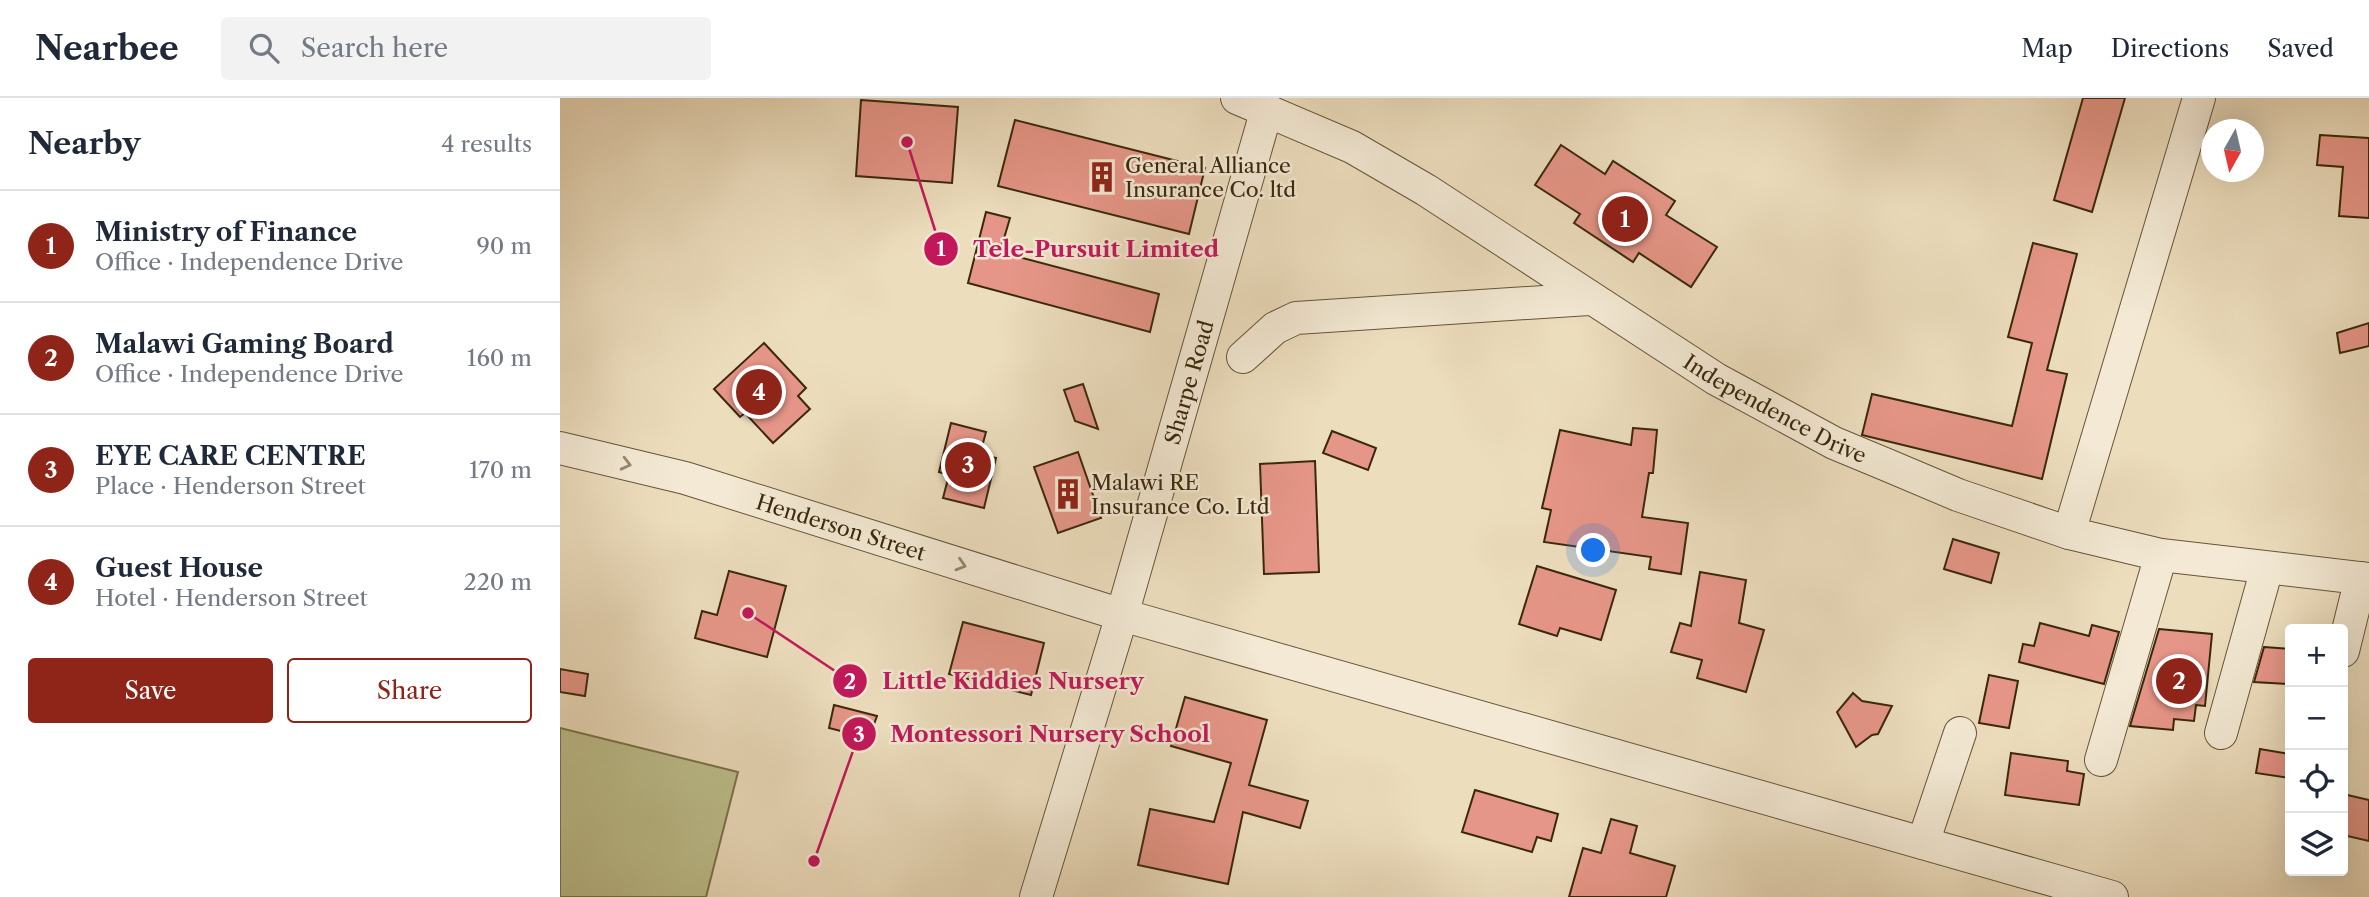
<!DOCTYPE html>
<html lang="en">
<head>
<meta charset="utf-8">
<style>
  body { margin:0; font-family:"Libre Caslon Text",serif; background:#f2f2f3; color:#1f2937 }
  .controls { position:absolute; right:21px; bottom:21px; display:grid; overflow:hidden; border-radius:7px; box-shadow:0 7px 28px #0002 }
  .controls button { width:63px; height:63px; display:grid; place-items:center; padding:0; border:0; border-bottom:2px solid #e0e1e3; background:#fff; color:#1f2937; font:35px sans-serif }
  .compass { position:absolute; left:1641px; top:21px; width:63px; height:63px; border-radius:50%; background:#fff; box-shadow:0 7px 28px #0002; rotate:188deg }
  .you { position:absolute; left:1034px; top:453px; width:24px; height:24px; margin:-18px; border:5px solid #fff; border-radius:50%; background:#1a73e8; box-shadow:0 0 0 10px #1a73e833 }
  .badge { display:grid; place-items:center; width:46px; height:46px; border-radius:50%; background:#8f2418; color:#fff; font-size:23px; font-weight:700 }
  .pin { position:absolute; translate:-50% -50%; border:4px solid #fff; box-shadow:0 2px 7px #0006 }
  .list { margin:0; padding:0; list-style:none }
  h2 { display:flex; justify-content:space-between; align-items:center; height:91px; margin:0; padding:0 28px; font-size:30px }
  h2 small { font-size:23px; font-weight:400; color:#747a83 }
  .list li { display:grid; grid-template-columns:46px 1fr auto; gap:21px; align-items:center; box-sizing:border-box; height:112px; padding:0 28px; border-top:2px solid #e0e1e3 }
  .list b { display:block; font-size:26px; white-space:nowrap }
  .list p { margin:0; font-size:23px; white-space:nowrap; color:#747a83 }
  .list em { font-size:23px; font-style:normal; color:#747a83 }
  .actions { display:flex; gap:14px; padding:21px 28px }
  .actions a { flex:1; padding:16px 0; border:2px solid #8f2418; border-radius:7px; text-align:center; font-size:24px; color:#8f2418 }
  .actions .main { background:#8f2418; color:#fff }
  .icon { flex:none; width:38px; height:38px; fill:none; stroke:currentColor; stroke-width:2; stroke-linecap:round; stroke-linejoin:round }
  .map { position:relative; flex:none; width:1809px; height:799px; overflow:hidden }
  header { display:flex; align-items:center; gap:42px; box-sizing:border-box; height:98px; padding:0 35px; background:#fff; border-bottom:2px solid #e0e1e3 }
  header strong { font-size:33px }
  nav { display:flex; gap:38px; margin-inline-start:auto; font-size:24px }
  .search { width:490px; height:63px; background:#f2f2f3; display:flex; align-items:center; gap:18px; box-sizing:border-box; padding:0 24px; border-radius:7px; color:#747a83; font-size:26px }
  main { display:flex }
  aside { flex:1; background:#fff }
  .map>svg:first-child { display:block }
</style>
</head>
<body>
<header>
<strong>Nearbee</strong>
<div class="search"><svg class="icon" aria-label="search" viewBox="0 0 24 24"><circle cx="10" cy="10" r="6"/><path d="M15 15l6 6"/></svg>Search here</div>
<nav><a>Map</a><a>Directions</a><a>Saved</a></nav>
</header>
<main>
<aside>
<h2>Nearby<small>4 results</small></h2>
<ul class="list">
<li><span class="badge">1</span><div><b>Ministry of Finance</b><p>Office · Independence Drive</p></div><em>90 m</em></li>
<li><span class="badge">2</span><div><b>Malawi Gaming Board</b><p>Office · Independence Drive</p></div><em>160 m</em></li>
<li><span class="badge">3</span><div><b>EYE CARE CENTRE</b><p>Place · Henderson Street</p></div><em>170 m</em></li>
<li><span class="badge">4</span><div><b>Guest House</b><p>Hotel · Henderson Street</p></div><em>220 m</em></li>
</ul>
<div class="actions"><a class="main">Save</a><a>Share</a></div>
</aside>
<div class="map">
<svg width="1809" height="799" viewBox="0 0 1809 799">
  <rect width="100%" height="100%" fill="#ecddbd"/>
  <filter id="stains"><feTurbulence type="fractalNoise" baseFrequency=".00286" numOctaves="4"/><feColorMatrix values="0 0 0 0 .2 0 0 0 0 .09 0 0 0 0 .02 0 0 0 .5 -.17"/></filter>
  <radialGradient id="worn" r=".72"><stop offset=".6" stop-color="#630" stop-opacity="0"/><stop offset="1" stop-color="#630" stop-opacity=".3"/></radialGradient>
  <path fill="#bdbf8d" stroke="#7c744c" stroke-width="2" d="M 0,630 L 178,674 L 146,799 L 0,799 Z"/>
  <g fill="#e69688" stroke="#3a280c" stroke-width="2">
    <path d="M 1523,0 L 1565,0 L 1532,114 L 1494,102 Z"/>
    <path d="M 301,2 L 398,9 L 392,85 L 296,78 Z"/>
    <path d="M 455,22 L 645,70 L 629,136 L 438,88 Z"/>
    <path d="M 1760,37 L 1809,40 L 1809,120 L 1779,118 L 1783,69 L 1757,67 Z"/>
    <path d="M 1001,47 L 1045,76 L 1053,63 L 1115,103 L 1106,117 L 1157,149 L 1131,189 L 1079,155 L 1073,164 L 1014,125 L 1020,116 L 975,87 Z"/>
    <path d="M 426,114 L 450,120 L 440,154 L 599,196 L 590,234 L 408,185 Z"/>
    <path d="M 1473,145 L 1517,156 L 1487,272 L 1507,276 L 1482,381 L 1302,337 L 1312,296 L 1452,328 L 1472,245 L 1448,239 Z"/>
    <path d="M 1809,225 L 1809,248 L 1780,255 L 1777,235 Z"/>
    <path d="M 204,245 L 246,290 L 238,298 L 250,311 L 213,345 L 185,315 L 180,319 L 154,291 Z"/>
    <path d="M 523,286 L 538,331 L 515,323 L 504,292 Z"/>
    <path d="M 391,325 L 426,334 L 420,356 L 436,360 L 424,410 L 383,400 L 389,377 L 379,374 Z"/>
    <path d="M 1073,330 L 1097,332 L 1093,375 L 1089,375 L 1082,419 L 1128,425 L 1121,476 L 1089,471 L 1091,459 L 984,444 L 991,412 L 982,410 L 1000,332 L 1071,347 Z"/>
    <path d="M 772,333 L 816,350 L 808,372 L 763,355 Z"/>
    <path d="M 518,354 L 541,420 L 498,435 L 474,369 Z"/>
    <path d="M 755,363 L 759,474 L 704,476 L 700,366 Z"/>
    <path d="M 1393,441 L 1439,455 L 1431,485 L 1384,471 Z"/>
    <path d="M 977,468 L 1056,492 L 1041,542 L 1000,530 L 997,538 L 959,526 Z"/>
    <path d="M 169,473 L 226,488 L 207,559 L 135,540 L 142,513 L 157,517 Z"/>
    <path d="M 1140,474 L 1186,482 L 1179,525 L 1204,532 L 1186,594 L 1137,580 L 1142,562 L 1111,554 L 1120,525 L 1131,528 Z"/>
    <path d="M 403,524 L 484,545 L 471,597 L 389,576 Z"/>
    <path d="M 1480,525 L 1529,538 L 1532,527 L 1559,534 L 1544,586 L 1459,564 L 1463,546 L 1474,548 Z"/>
    <path d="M 1599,531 L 1652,536 L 1645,608 L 1636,607 L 1634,623 L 1614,621 L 1613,632 L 1570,628 Z"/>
    <path d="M 1704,549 L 1730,551 L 1730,586 L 1694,584 Z"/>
    <path d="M 0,571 L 28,576 L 25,598 L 0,594 Z"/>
    <path d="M 1429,577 L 1458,583 L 1449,630 L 1419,625 Z"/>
    <path d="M 1293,595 L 1302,603 L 1332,608 L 1318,636 L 1312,637 L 1296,649 L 1277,614 Z"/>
    <path d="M 625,599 L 707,622 L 689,687 L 748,703 L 740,730 L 683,714 L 668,786 L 578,767 L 590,711 L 654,724 L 671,665 L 611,648 Z"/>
    <path d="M 274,607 L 317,618 L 309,640 L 269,630 Z"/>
    <path d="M 1700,651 L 1730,656 L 1730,680 L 1696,675 Z"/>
    <path d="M 1451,655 L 1508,663 L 1507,673 L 1524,676 L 1519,707 L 1445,697 Z"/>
    <path d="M 915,692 L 998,716 L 991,743 L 977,739 L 972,754 L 902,734 Z"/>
    <path d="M 1783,696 L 1809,702 L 1809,743 L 1783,737 Z"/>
    <path d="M 1051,721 L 1077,728 L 1070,755 L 1115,768 L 1106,799 L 1009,799 L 1023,750 L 1041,755 Z"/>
  </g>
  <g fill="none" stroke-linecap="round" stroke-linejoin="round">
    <defs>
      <g id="minor">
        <path id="s1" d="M 677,0 L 792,49 L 866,92 L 1156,281 L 1274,345 L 1327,367 L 1398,397 L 1509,435 L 1601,457 L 1809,481"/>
        <path d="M 683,259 L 715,230 L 736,220 L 1029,201"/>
        <path id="s2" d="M 0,350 L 125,380 L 562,517 L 1552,799"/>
        <path d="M 1509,435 L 1639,0"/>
        <path d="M 1783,553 L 1801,480"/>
        <path d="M 1661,635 L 1707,470"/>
        <path d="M 1541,662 L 1601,457"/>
        <path d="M 1363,745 L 1400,635"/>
        <path id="s3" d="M 476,799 L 562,517 L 707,11"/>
      </g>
    </defs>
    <use href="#minor" stroke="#665538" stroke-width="34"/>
    <use href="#minor" stroke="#f3e9d4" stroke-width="32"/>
  </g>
  <defs><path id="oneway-chevron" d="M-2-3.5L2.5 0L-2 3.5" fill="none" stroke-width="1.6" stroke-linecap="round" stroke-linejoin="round" transform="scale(1.75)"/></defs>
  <g stroke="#968870">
    <use href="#oneway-chevron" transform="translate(66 366) rotate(14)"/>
    <use href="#oneway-chevron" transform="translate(401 467) rotate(17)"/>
  </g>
  <defs>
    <symbol id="building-bare" viewBox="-9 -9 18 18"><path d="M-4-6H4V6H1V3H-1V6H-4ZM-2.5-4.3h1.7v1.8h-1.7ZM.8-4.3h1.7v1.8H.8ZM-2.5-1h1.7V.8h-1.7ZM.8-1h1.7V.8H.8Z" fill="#8f2418" stroke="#f3e9d4" stroke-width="2.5" paint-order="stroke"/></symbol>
  </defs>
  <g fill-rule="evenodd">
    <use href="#building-bare" x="520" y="57" width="44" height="44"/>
    <use href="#building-bare" x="486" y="374" width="44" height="44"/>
  </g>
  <g text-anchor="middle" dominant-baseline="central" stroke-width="5" stroke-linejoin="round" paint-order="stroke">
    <g font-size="21" fill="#3a280c" stroke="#f3e9d4" text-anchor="start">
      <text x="565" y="67">General Alliance<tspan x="565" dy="24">Insurance Co. ltd</tspan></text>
      <text x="531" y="384">Malawi RE<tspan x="531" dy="24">Insurance Co. Ltd</tspan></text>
    </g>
    <g font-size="21" fill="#3a280c" stroke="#f3e9d4">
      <text stroke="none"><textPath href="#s3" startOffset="537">Sharpe Road</textPath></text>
      <text stroke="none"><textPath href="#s1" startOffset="623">Independence Drive</textPath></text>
      <text stroke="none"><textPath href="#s2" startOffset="292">Henderson Street</textPath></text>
    </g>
  </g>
  <path fill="none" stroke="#c2185b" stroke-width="2.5" d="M347 44L381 151M188 515L290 583M254 763L299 636"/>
  <g fill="#c2185b" stroke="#f3e9d4" stroke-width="2.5">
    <circle cx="347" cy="44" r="7"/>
    <circle cx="188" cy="515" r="7"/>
    <circle cx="254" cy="763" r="7"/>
    <circle cx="381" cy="151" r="18"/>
    <circle cx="290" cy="583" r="18"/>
    <circle cx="299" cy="636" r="18"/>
  </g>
  <g font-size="21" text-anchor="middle" font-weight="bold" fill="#fff">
    <text x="381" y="158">1</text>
    <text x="290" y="591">2</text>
    <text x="299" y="644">3</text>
  </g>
  <g font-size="23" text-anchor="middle" font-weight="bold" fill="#c2185b" stroke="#f3e9d4" stroke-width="5" stroke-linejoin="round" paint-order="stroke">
    <text x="536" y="159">Tele-Pursuit Limited</text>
    <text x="453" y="591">Little Kiddies Nursery</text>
    <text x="490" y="644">Montessori Nursery School</text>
  </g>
  <rect width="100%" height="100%" filter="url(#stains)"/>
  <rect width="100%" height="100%" fill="url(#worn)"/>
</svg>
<div class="controls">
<button>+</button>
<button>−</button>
<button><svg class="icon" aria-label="locate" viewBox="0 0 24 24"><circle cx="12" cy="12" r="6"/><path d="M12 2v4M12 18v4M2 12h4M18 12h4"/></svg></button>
<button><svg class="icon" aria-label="layers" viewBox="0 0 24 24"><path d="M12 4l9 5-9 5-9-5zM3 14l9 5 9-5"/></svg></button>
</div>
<svg class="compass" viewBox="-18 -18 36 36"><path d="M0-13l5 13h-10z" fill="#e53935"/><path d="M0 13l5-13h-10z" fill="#747a83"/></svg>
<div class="you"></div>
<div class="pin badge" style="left:1065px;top:121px">1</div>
<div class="pin badge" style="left:1619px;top:583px">2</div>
<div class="pin badge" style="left:408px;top:367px">3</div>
<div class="pin badge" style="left:199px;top:294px">4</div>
</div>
</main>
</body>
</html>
